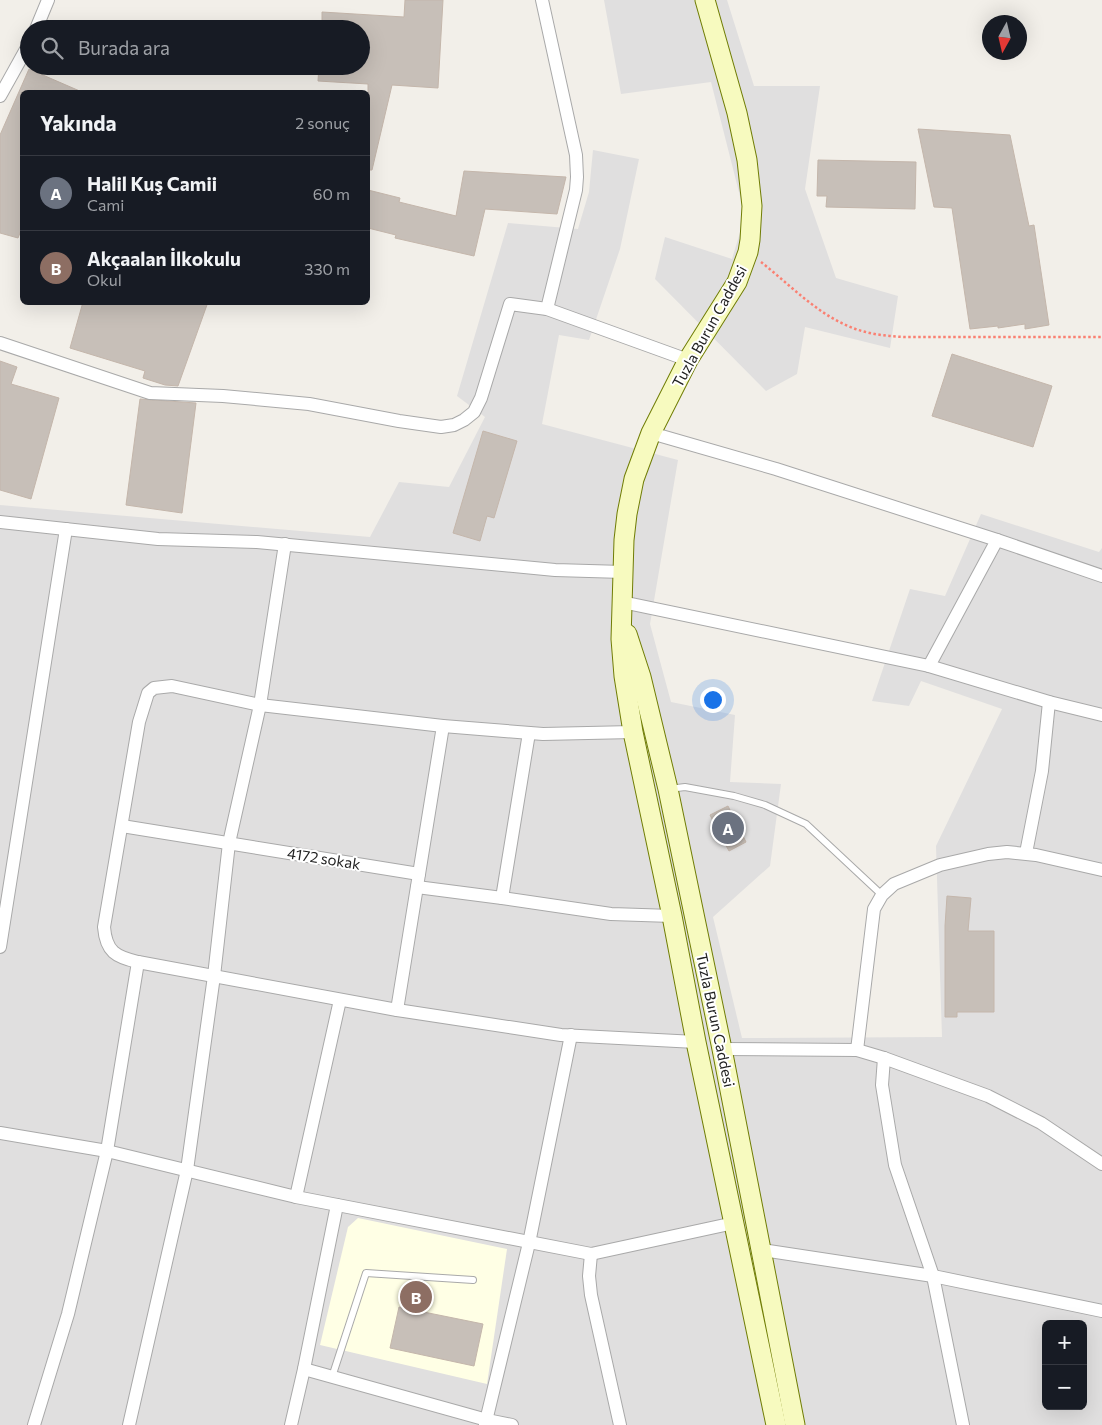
<!DOCTYPE html>
<html lang="tr">
<head>
<meta charset="utf-8">
<style>
  body { margin:0; font-family:Commissioner,sans-serif; background:#242831; color:#f1f3f6 }
  .controls { position:absolute; right:15px; bottom:15px; display:grid; overflow:hidden; border-radius:8px; box-shadow:0 5px 20px #0002 }
  .controls button { width:45px; height:45px; display:grid; place-items:center; padding:0; border:0; border-bottom:1px solid #363941; background:#171b24; color:#f1f3f6; font:25px sans-serif }
  .compass { position:absolute; left:982px; top:15px; width:45px; height:45px; border-radius:50%; background:#171b24; box-shadow:0 5px 20px #0002; rotate:188deg }
  .you { position:absolute; left:712px; top:699px; width:18px; height:18px; margin:-12px; border:4px solid #fff; border-radius:50%; background:#1a73e8; box-shadow:0 0 0 8px #1a73e833 }
  .badge { display:grid; place-items:center; width:32px; height:32px; border-radius:50%; background:#db2777; color:#fff; font-size:16px; font-weight:700 }
  .pin { position:absolute; translate:-50% -50%; border:2px solid #fff; box-shadow:0 1px 5px #0006 }
  .list { margin:0; padding:0; list-style:none }
  h2 { display:flex; justify-content:space-between; align-items:center; height:65px; margin:0; padding:0 20px; font-size:21px }
  h2 small { font-size:16px; font-weight:400; color:#9ea1a6 }
  .list li { display:grid; grid-template-columns:32px 1fr auto; gap:15px; align-items:center; box-sizing:border-box; height:75px; padding:0 20px; border-top:1px solid #363941 }
  .list b { display:block; font-size:19px; white-space:nowrap }
  .list p { margin:0; font-size:16px; white-space:nowrap; color:#9ea1a6 }
  .list em { font-size:16px; font-style:normal; color:#9ea1a6 }
  .icon { flex:none; width:28px; height:28px; fill:none; stroke:currentColor; stroke-width:2; stroke-linecap:round; stroke-linejoin:round }
  .map { position:relative; flex:none; width:1102px; height:1425px; overflow:hidden }
  .search { position:absolute; background:#171b24; box-shadow:0 5px 20px #0002; left:20px; top:20px; width:350px; height:55px; display:flex; align-items:center; gap:12px; box-sizing:border-box; padding:0 18px; border-radius:28px; color:#9ea1a6; font-size:19px }
  .panel { position:absolute; background:#171b24; box-shadow:0 5px 20px #0002; left:20px; top:90px; width:350px; height:215px; border-radius:8px }
  .map>svg:first-child { display:block }
</style>
</head>
<body>
<div class="map">
<svg width="1102" height="1425" viewBox="0 0 1102 1425">
  <rect width="100%" height="100%" fill="#f2efe9"/>
  <g fill="#e0dfdf" fill-rule="evenodd">
    <path d="M 604,0 L 727,0 L 754,86 L 820,86 L 805,189 L 836,278 L 898,296 L 890,348 L 805,327 L 797,374 L 766,391 L 655,279 L 665,237 L 732,259 L 745,216 L 711,82 L 621,94 Z"/>
    <path d="M 593,150 L 639,159 L 620,249 L 589,340 L 559,335 L 542,424 L 678,460 L 650,624 L 671,702 L 735,715 L 730,782 L 781,784 L 770,866 L 713,917 L 742,1038 L 942,1037 L 936,846 L 1002,709 L 921,681 L 909,706 L 872,701 L 910,589 L 945,596 L 981,514 L 1099,552 L 1102,548 L 1102,1425 L 0,1425 L 0,505 L 370,537 L 399,482 L 449,487 L 485,417 L 457,396 L 508,223 L 578,229 L 589,192 ZM 1046,1324 L 1083,1324 L 1083,1406 L 1046,1406 Z"/>
  </g>
  <path fill="#ffffe5" d="M 358,1218 L 507,1249 L 487,1384 L 320,1345 L 348,1227 Z"/>
  <g fill="#c7bfb8" stroke="#c4b6ab">
    <path d="M 405,0 L 443,0 L 438,88 L 392,85 L 372,170 L 368,170 L 368,84 L 318,81 L 319,66 L 361,66 L 361,29 L 322,29 L 322,12 L 404,17 Z"/>
    <path d="M 29,69 L 82,92 L 22,92 L 22,228 L 18,238 L 0,233 L 0,135 Z"/>
    <path d="M 918,129 L 1010,135 L 1029,226 L 1034,225 L 1049,325 L 1025,329 L 1025,324 L 998,328 L 998,326 L 970,329 L 952,208 L 934,207 Z"/>
    <path d="M 818,160 L 916,162 L 915,209 L 826,207 L 827,196 L 817,196 Z"/>
    <path d="M 464,171 L 566,177 L 557,214 L 485,209 L 474,256 L 395,238 L 396,235 L 368,228 L 368,190 L 400,198 L 399,202 L 456,216 Z"/>
    <path d="M 83,302 L 208,302 L 178,386 L 165,385 L 143,378 L 145,371 L 70,348 Z"/>
    <path d="M 952,354 L 1052,386 L 1033,447 L 932,416 Z"/>
    <path d="M 0,361 L 17,367 L 11,384 L 59,398 L 31,499 L 0,490 Z"/>
    <path d="M 140,399 L 196,403 L 182,513 L 126,505 Z"/>
    <path d="M 483,431 L 517,441 L 494,518 L 487,516 L 480,541 L 453,533 Z"/>
    <path d="M 728,806 L 746,842 L 729,851 L 710,815 Z"/>
    <path d="M 947,896 L 971,898 L 968,931 L 994,931 L 994,1012 L 957,1012 L 957,1017 L 945,1017 L 945,926 Z"/>
    <path d="M 399,1307 L 483,1324 L 474,1366 L 390,1348 Z"/>
  </g>
  <g fill="none" stroke-linecap="round" stroke-linejoin="round">
    <defs>
      <g id="service">
        <path d="M 669,789 L 685,787 L 734,796 L 765,805 L 806,824 L 882,895"/>
        <path d="M 332,1377 L 366,1273 L 473,1280"/>
      </g>
      <g id="minor">
        <path d="M 542,0 L 576,155 L 577,177 L 576,190 L 547,309"/>
        <path d="M 36,29 L 48,0"/>
        <path d="M 0,96 L 29,44"/>
        <path d="M 0,343 L 150,393 L 223,396 L 309,404 L 399,421 L 441,427 L 454,425 L 464,420 L 474,412 L 481,398 L 510,304 L 547,309 L 688,360"/>
        <path d="M 651,433 L 776,469 L 997,540 L 1102,576"/>
        <path d="M 0,522 L 158,539 L 257,542 L 555,570 L 623,572"/>
        <path d="M 622,602 L 929,666 L 1049,702 L 1102,715"/>
        <path d="M 929,666 L 997,540"/>
        <path d="M 633,732 L 543,734 L 443,726 L 260,705 L 172,686 L 154,688 L 148,693 L 139,722 L 104,927 C 106,952 116,957 138,962 L 397,1010 L 561,1035 L 696,1042"/>
        <path d="M 122,826 L 419,874"/>
        <path d="M 1026,853 L 1042,771 L 1049,702"/>
        <path d="M 417,887 L 502,898 L 611,914 L 672,916"/>
        <path d="M 502,898 L 529,733"/>
        <path d="M 0,947 L 66,529"/>
        <path d="M 397,1010 L 443,726"/>
        <path d="M 722,1049 L 857,1050 L 884,1058 L 988,1096 L 1041,1123 L 1102,1164"/>
        <path d="M 857,1050 L 874,909 L 882,895 L 894,884 L 940,865 L 988,854 L 1007,852 L 1036,855 L 1102,870"/>
        <path d="M 884,1058 L 882,1085 L 895,1165 L 933,1276 L 963,1425"/>
        <path d="M 0,1133 L 107,1151 L 296,1197 L 591,1254 L 734,1223"/>
        <path d="M 296,1197 L 340,1000"/>
        <path d="M 762,1250 L 933,1276 L 1102,1311"/>
        <path d="M 591,1254 L 589,1276 L 591,1295 L 620,1425"/>
        <path d="M 304,1369 L 487,1420 L 512,1425"/>
        <path d="M 34,1425 L 68,1314 L 107,1151 L 138,962"/>
        <path d="M 129,1425 L 187,1170 L 214,976 L 229,843 L 260,705 L 285,544"/>
        <path d="M 291,1425 L 304,1369 L 337,1205"/>
        <path d="M 485,1425 L 529,1243 L 571,1035"/>
      </g>
      <g id="secondary">
        <path d="M 705,0 L 737,113 L 747,160 L 752,206 L 750,240 L 748,252 L 737,282 L 688,360 L 651,433 L 634,479 L 627,514 L 624,540 L 621,639 L 624,676 L 633,732 L 672,916 L 696,1042 L 776,1425"/>
        <path d="M 627,634 L 641,677 L 668,789 L 722,1049 L 795,1425"/>
      </g>
    </defs>
    <use href="#service" stroke="#a9a9a9" stroke-width="8"/>
    <use href="#minor" stroke="#a9a9a9" stroke-width="14"/>
    <use href="#secondary" stroke="#707d05" stroke-width="21"/>
    <path stroke="#fa8072" stroke-width="2.5" stroke-dasharray="2.5 2.5" stroke-linecap="butt" d="M 761,262 C 789,284 815,312 848,326 C 866,334 885,336 904,337 L 1102,337"/>
    <use href="#service" stroke="#fff" stroke-width="6"/>
    <use href="#minor" stroke="#fff" stroke-width="12"/>
    <use href="#secondary" stroke="#f7fabf" stroke-width="19"/>
  </g>
  <g text-anchor="middle" dominant-baseline="central" stroke-width="4" stroke-linejoin="round" paint-order="stroke">
    <g font-size="15" fill="#222" stroke="#fff">
      <text transform="translate(709 326) rotate(-61)">Tuzla Burun Caddesi</text>
      <text transform="translate(324 858) rotate(9)">4172 sokak</text>
      <text transform="translate(716 1020) rotate(78)">Tuzla Burun Caddesi</text>
    </g>
  </g>
</svg>
<div class="controls">
<button>+</button>
<button>−</button>
</div>
<svg class="compass" viewBox="-18 -18 36 36"><path d="M0-13l5 13h-10z" fill="#e53935"/><path d="M0 13l5-13h-10z" fill="#9ea1a6"/></svg>
<div class="you"></div>
<div class="pin badge" style="left:728px;top:828px;background:#6b7280">A</div>
<div class="pin badge" style="left:416px;top:1297px;background:#8d6e63">B</div>
<div class="search"><svg class="icon" aria-label="search" viewBox="0 0 24 24"><circle cx="10" cy="10" r="6"/><path d="M15 15l6 6"/></svg>Burada ara</div>
<section class="panel">
<h2>Yakında<small>2 sonuç</small></h2>
<ul class="list">
<li><span class="badge" style="background:#6b7280">A</span><div><b>Halil Kuş Camii</b><p>Cami</p></div><em>60 m</em></li>
<li><span class="badge" style="background:#8d6e63">B</span><div><b>Akçaalan İlkokulu</b><p>Okul</p></div><em>330 m</em></li>
</ul>
</section>
</div>
</body>
</html>
